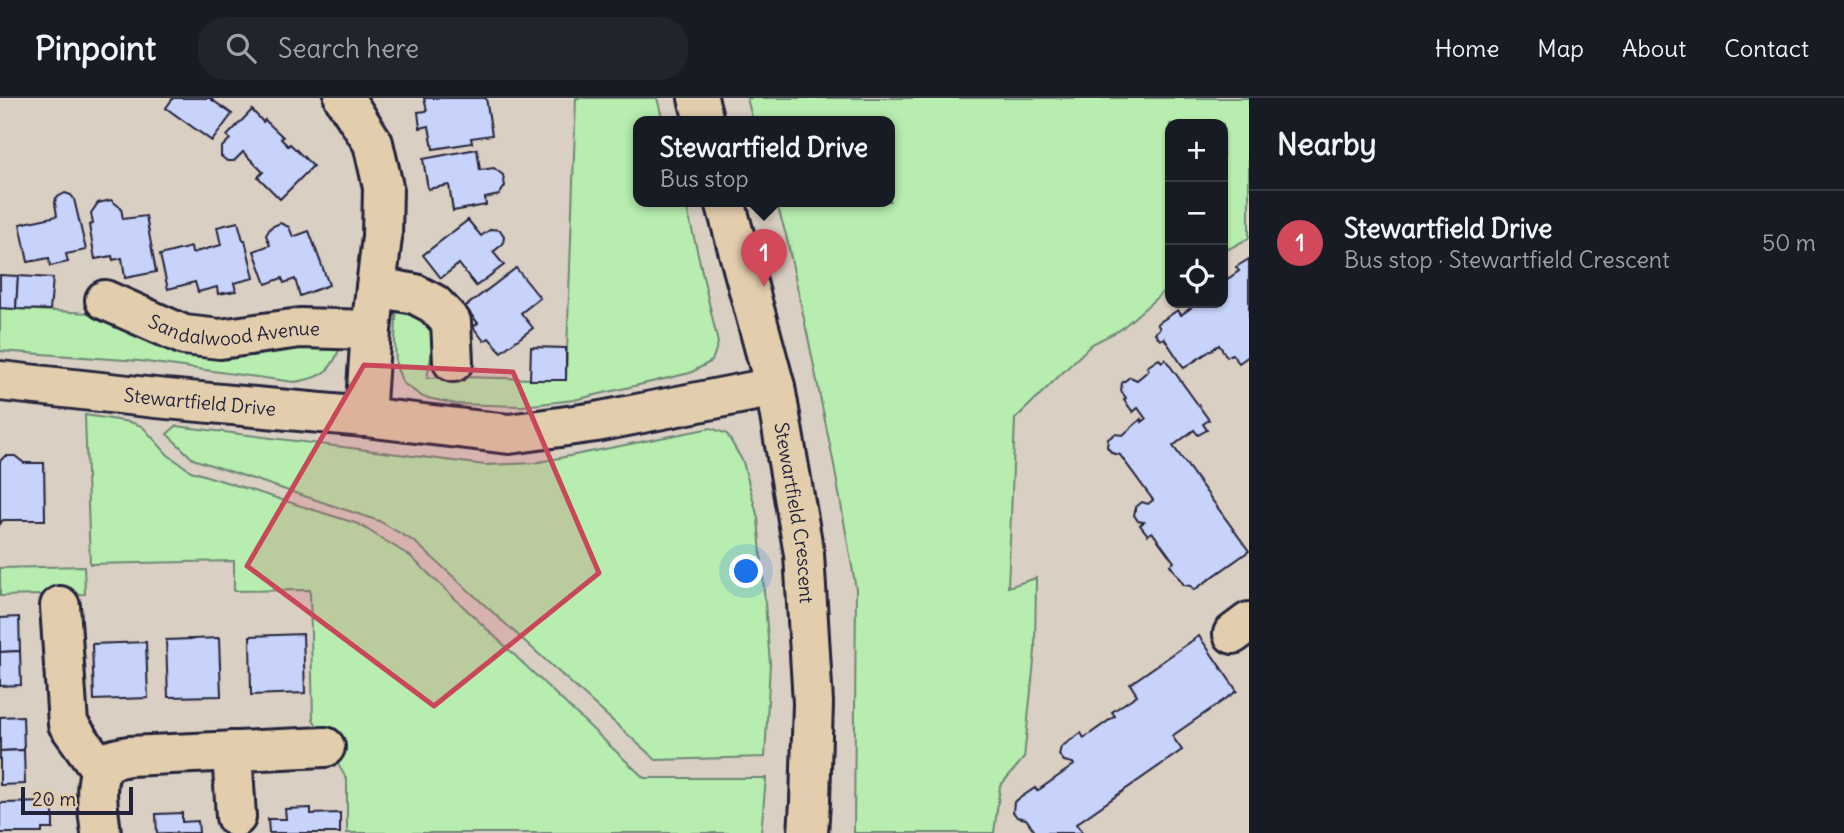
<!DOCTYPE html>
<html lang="en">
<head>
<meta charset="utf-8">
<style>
  body { margin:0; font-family:Delius,sans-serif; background:#20242c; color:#f1f3f6 }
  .controls { position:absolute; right:21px; top:21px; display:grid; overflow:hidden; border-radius:14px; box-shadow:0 2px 5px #0004 }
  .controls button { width:63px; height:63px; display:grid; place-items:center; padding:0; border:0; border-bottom:2px solid #363941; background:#171b24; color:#f1f3f6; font:35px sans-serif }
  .scale { position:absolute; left:21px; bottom:18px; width:112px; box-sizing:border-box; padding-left:7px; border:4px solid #22223b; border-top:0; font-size:19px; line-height:24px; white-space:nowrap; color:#22223b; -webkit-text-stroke:5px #e2cdac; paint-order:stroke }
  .you { position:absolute; left:747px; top:474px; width:24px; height:24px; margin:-18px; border:5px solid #fff; border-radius:50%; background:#1a73e8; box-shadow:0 0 0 10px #1a73e833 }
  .badge { display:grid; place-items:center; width:46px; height:46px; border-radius:50%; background:#d1495b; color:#fff; font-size:23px; font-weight:700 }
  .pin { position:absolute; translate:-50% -58px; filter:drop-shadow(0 2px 4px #0008) }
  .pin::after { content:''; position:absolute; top:37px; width:24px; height:21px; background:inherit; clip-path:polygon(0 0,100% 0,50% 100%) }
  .popup { position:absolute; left:633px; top:18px; width:262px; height:91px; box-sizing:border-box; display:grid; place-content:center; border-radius:14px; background:#171b24; filter:drop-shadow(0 2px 5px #0005); font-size:23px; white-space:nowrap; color:#9ea1a6 }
  .popup b { font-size:26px; color:#f1f3f6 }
  .popup::after { content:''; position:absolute; left:50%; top:100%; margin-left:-14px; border:14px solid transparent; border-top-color:#171b24 }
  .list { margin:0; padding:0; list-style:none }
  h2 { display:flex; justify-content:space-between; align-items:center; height:91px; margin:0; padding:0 28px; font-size:30px }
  h2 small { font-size:23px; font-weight:400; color:#9ea1a6 }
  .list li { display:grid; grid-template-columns:46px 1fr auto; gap:21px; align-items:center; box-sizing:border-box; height:105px; padding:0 28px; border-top:2px solid #363941 }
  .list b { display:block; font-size:26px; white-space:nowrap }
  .list p { margin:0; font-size:23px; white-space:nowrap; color:#9ea1a6 }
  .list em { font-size:23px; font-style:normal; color:#9ea1a6 }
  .icon { flex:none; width:38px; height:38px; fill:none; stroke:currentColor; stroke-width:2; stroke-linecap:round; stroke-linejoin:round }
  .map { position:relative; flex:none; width:1249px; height:735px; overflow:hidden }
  header { display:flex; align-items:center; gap:42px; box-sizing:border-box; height:98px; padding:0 35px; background:#171b24; border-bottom:2px solid #363941 }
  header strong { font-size:33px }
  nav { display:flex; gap:38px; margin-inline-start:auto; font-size:24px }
  .search { width:490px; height:63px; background:#20242c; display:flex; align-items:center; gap:18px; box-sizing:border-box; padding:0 24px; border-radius:28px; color:#9ea1a6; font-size:26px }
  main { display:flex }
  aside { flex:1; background:#171b24 }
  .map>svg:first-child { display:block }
</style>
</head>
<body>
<header>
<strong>Pinpoint</strong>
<div class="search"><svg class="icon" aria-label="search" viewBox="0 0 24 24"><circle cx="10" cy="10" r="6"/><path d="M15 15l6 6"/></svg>Search here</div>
<nav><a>Home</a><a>Map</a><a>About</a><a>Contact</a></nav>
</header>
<main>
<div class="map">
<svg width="1249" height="735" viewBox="0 0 1249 735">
  <rect width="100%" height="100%" fill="#dacfc3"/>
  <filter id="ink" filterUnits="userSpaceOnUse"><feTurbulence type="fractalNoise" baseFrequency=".0143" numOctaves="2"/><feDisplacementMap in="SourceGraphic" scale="14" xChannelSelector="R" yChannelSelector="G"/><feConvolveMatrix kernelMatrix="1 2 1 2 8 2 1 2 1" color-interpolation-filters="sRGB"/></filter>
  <g filter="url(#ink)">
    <g fill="#b7edaf" stroke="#6c8875" stroke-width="2">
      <path d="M 576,0 L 657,0 L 663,23 L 638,23 L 638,103 L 685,103 L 698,156 L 718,245 L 712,263 L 690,275 L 574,302 L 522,308 L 456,306 L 423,299 L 403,285 L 396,268 L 395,243 L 397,202 L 437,227 L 427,280 L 462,279 L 566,282 Z"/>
      <path d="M 747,0 L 1249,0 L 1249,140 L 1223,154 L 1223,26 L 1170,26 L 1170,188 L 1120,232 L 1092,246 L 1015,321 L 1008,489 L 1036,480 L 1035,553 L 1024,660 L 1000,688 L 994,735 L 854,735 L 856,491 L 834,367 L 809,244 L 786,137 L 776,103 L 890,103 L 890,23 L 753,23 Z"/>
      <path d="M 91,206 L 238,256 L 285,253 L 294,241 L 342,241 C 335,271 324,280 294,284 L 139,263 L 0,253 L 0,210 L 89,215 Z"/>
      <path d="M 85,317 L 130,324 L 142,328 L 168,357 L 191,373 L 358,426 L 410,458 L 644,680 L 766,680 L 761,735 L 347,735 L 347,682 L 313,621 L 310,492 L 234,493 L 234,463 L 90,466 Z"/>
      <path d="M 176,328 L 485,367 L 534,365 L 711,330 L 727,336 L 743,364 L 758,420 L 770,565 L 765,659 L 656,662 L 415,444 L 379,423 L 193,361 L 167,336 Z"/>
      <path d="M 84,468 L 85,496 L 0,498 L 0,470 Z"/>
    </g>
    <g fill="#c7d3fa" stroke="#22223b" stroke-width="2">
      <path d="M 173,0 L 212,0 L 211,1 L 232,16 L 212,43 L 166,10 Z"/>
      <path d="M 424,0 L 486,0 L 492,37 L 471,40 L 472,45 L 433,51 L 429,28 L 420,30 L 418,14 L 427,13 Z"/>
      <path d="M 252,12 L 263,24 L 265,22 L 283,39 L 281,41 L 288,48 L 290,46 L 313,68 L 280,101 L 258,79 L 263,74 L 243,54 L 234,63 L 227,63 L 221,58 L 221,50 L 230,41 L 227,38 Z"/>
      <path d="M 477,51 L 480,72 L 494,70 L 503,77 L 505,88 L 499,97 L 485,100 L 486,107 L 453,113 L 449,87 L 428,91 L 423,61 Z"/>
      <path d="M 65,95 L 71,97 L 74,101 L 86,152 L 66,156 L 68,164 L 50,168 L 49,160 L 28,164 L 20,126 L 57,118 L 55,105 L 56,100 Z"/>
      <path d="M 111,102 L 121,110 L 123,121 L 146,118 L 156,174 L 125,180 L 122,160 L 113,162 L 112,158 L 95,161 L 89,127 L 93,126 L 91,115 L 98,105 Z"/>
      <path d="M 468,122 L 481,138 L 491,131 L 500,132 L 504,138 L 503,146 L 493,154 L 504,167 L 476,188 L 459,166 L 441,180 L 423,157 Z"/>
      <path d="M 238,124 L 243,142 L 245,142 L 254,180 L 234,185 L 236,193 L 218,196 L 217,189 L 198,194 L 195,184 L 168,191 L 160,157 L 191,149 L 192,155 L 221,147 L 217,129 Z"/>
      <path d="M 280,125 L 289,129 L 293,139 L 309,133 L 329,187 L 300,198 L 295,181 L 284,185 L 282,180 L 266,186 L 254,153 L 270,147 L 266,137 L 271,129 Z"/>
      <path d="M 1249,161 L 1249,258 L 1239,265 L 1232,256 L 1227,259 L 1219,247 L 1184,270 L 1164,240 L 1160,242 L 1155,235 L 1160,230 L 1157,226 L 1178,212 L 1181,217 L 1192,209 L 1189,205 L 1223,205 L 1223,181 L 1225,180 L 1226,182 L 1239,173 L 1236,169 Z"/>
      <path d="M 516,170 L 540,200 L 521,215 L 533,230 L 501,254 L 489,240 L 484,243 L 473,229 L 478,225 L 465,209 Z"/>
      <path d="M 0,177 L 18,178 L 16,211 L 0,210 Z"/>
      <path d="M 18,178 L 53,180 L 50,212 L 16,211 Z"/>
      <path d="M 531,249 L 566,250 L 566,282 L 530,282 Z"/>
      <path d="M 1159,261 L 1162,264 L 1165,261 L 1209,322 L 1203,326 L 1207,332 L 1198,337 L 1194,332 L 1173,348 L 1249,453 L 1194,492 L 1191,488 L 1184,487 L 1170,467 L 1174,464 L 1152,434 L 1148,437 L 1140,427 L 1144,424 L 1138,423 L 1134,417 L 1136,409 L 1142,404 L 1148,406 L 1153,402 L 1120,357 L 1112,355 L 1107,349 L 1108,341 L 1115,336 L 1123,337 L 1141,321 L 1142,324 L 1146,321 L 1138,310 L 1133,314 L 1124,302 L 1126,300 L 1121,293 L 1122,285 L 1130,279 L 1137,282 L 1149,272 L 1147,269 Z"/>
      <path d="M 5,358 L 15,358 L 24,365 L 44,365 L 45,422 L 3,422 L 0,426 L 0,363 Z"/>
      <path d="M 19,519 L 20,553 L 0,554 L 0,520 Z"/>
      <path d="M 303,536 L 305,595 L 251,597 L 250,538 Z"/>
      <path d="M 1199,538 L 1237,593 L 1172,638 L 1182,652 L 1076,726 L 1083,735 L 1036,735 L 1026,721 L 1017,719 L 1013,714 L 1014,704 L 1035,690 L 1037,693 L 1074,667 L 1073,665 L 1064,663 L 1059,657 L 1061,649 L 1081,635 L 1084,640 L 1115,618 L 1112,614 L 1137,597 L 1130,586 Z"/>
      <path d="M 219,540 L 221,598 L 168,599 L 166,542 Z"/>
      <path d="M 146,544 L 148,600 L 94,602 L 92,546 Z"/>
      <path d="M 20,553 L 21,587 L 0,588 L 0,554 Z"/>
      <path d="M 23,618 L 24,652 L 0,653 L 0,619 Z"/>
      <path d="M 24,652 L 25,686 L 0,687 L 0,653 Z"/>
      <path d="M 53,704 L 53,731 L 42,731 L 42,735 L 0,735 L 0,705 Z"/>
      <path d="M 311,710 L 311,716 L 340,715 L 340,735 L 269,735 L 268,721 L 286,721 L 285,711 Z"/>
      <path d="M 182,715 L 182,724 L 198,723 L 199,735 L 157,735 L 156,716 Z"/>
    </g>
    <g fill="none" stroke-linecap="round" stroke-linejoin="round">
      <defs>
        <g id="minor">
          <path d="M 344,0 L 373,45 L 383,89 L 382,139 L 371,232 L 365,319"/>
          <path d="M 698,0 L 704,23"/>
          <path id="s1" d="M 725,103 L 775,289 L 804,456 L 813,605 L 810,704 L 808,735"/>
          <path d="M 376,189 L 415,196 L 434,206 L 451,224 L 453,264"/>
          <path id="s2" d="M 105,202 L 184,237 L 220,241 L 300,230 L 371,232"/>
          <path id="s3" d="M 0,283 L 156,300 L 365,319 L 509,336 L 596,324 L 775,289"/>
          <path d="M 60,508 L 68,626 L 101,672"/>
          <path d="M 1233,536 L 1249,524"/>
          <path d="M 232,653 L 236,719"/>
          <path d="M 101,735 C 99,715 89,672 112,662 C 117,660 123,659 129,658 L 325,649"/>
        </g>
      </defs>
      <use href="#minor" stroke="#22223b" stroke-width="44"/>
      <use href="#minor" stroke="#e2cdac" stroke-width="38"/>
    </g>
  </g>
  <path fill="#c84759" fill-opacity="0.2" stroke="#c84759" stroke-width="5" stroke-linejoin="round" d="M 364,267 L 513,274 L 599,475 L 434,608 L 247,468 Z"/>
  <g text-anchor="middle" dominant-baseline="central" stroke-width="5" stroke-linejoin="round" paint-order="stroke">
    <g font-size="19" fill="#22223b" stroke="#e2cdac">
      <text stroke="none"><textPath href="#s2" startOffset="136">Sandalwood Avenue</textPath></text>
      <text stroke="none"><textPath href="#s3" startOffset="201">Stewartfield Drive</textPath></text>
      <text stroke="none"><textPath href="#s1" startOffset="320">Stewartfield Crescent</textPath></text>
    </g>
  </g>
</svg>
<div class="controls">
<button>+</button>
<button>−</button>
<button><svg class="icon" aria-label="locate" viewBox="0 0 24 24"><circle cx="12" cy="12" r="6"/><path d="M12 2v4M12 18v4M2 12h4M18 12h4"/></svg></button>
</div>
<div class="scale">20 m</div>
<div class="you"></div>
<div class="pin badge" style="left:764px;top:189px">1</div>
<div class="popup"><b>Stewartfield Drive</b>Bus stop</div>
</div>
<aside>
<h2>Nearby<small></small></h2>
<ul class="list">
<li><span class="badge">1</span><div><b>Stewartfield Drive</b><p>Bus stop · Stewartfield Crescent</p></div><em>50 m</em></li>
</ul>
</aside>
</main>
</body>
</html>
